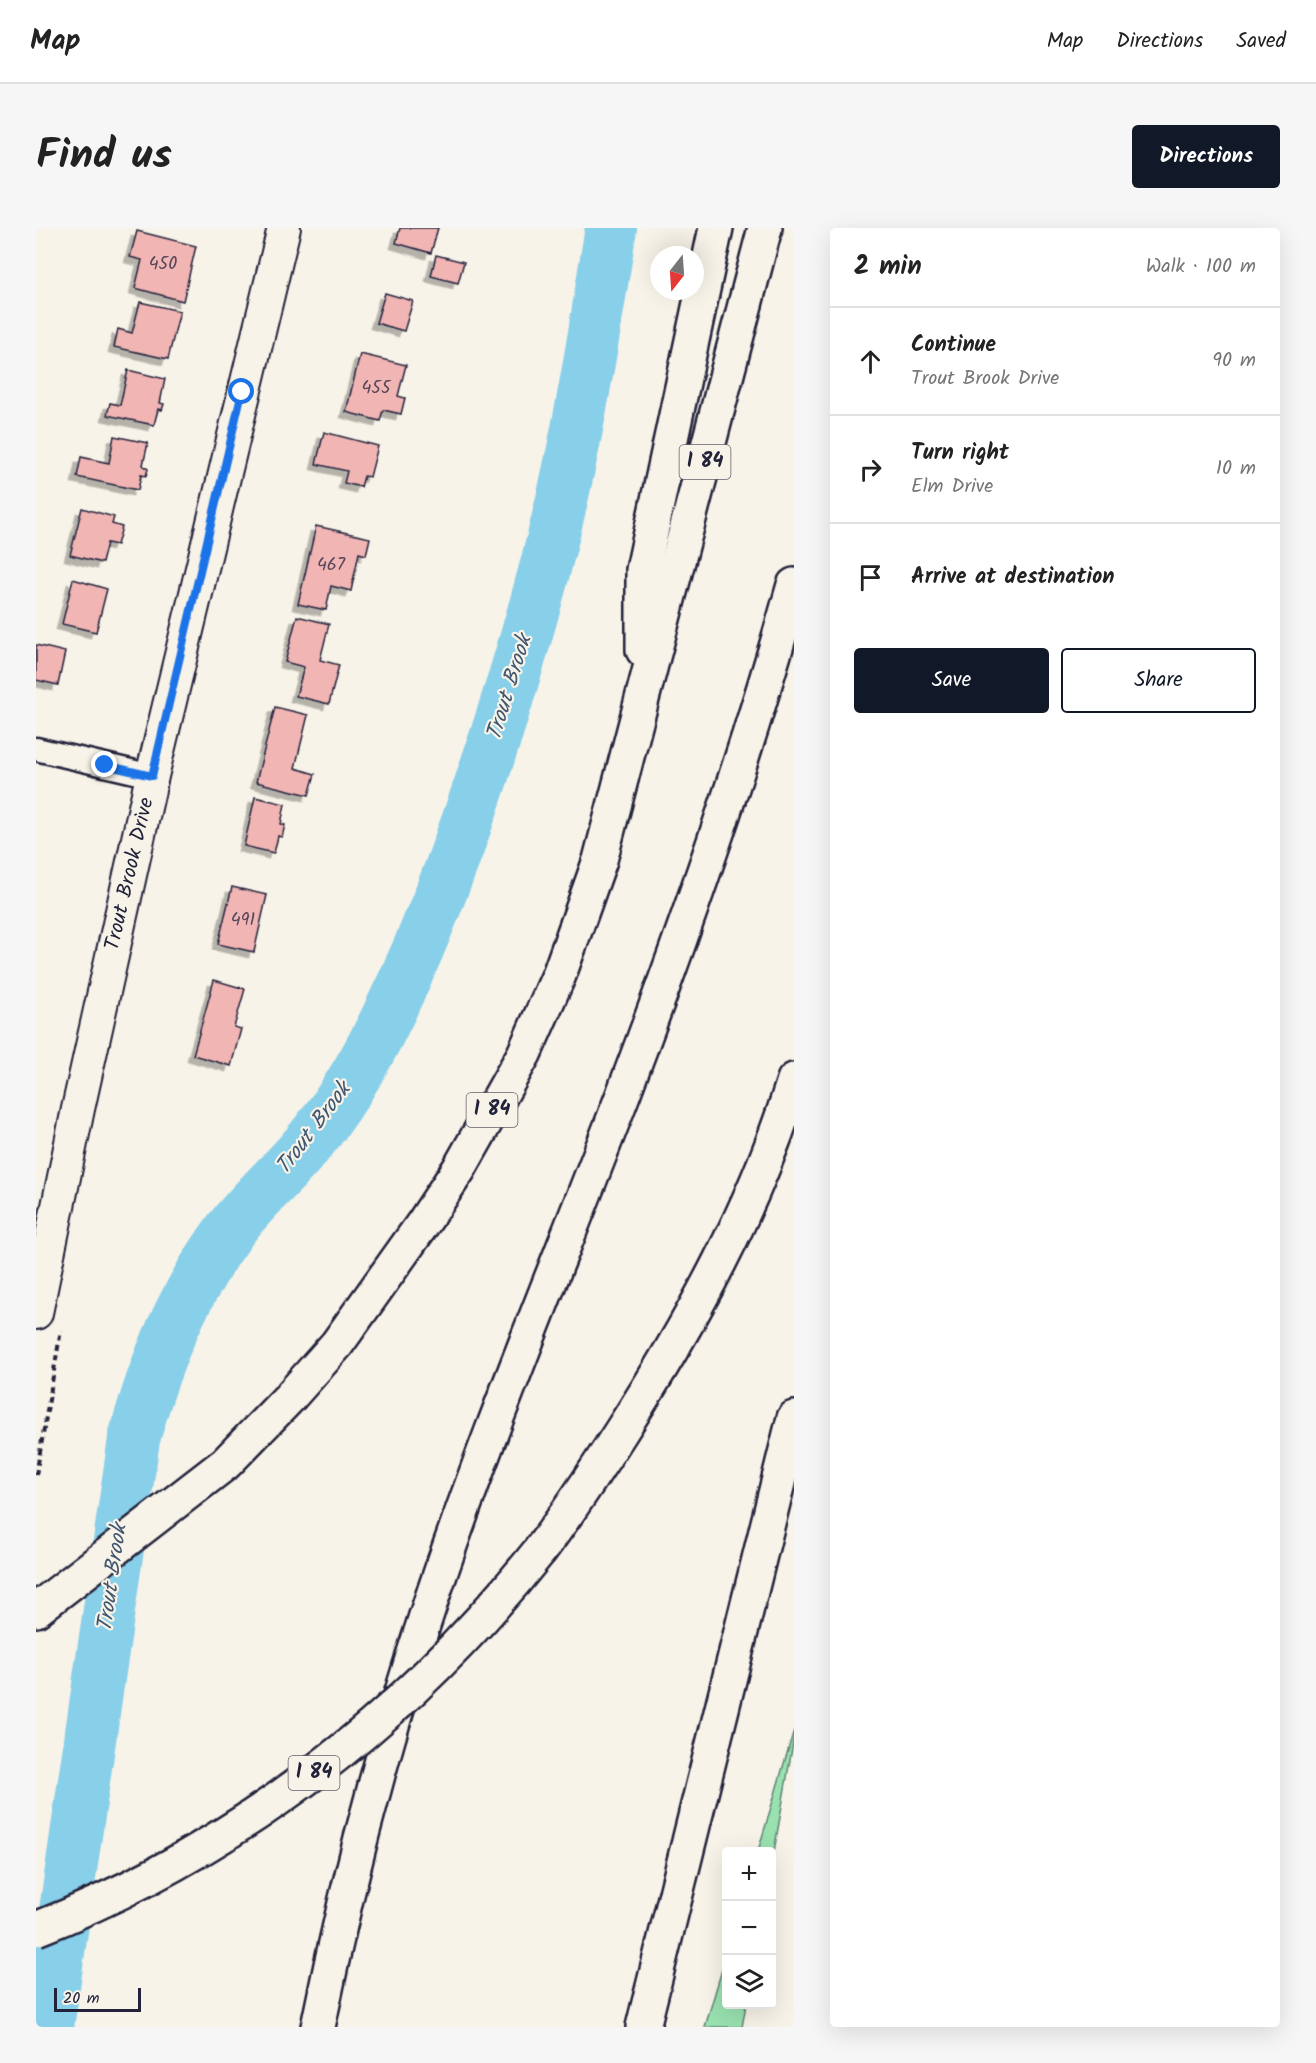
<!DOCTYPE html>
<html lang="en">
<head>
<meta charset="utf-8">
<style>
  body { margin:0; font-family:Kalam,sans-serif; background:#f6f6f6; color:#222 }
  .controls { position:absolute; right:18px; bottom:18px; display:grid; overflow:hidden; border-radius:6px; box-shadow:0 6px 24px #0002 }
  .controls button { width:54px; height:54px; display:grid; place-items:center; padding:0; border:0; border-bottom:2px solid #e0e0e0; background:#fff; color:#222; font:30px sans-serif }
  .compass { position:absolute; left:614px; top:18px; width:54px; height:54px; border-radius:50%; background:#fff; box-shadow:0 6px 24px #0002; rotate:197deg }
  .scale { position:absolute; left:18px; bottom:15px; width:87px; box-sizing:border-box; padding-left:6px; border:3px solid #22223b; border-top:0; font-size:16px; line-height:21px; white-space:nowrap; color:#22223b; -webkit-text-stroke:4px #f7f3e8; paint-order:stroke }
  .stop { position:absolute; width:18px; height:18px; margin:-14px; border:4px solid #1a73e8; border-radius:50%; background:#fff }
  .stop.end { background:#1a73e8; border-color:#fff; box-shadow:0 2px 6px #0008 }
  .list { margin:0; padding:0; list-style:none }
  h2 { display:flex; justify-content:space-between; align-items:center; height:78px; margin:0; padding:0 24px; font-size:26px }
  h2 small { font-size:20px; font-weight:400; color:#767676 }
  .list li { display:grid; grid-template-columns:39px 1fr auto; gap:18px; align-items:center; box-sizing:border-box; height:108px; padding:0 24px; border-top:2px solid #e0e0e0 }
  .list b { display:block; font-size:22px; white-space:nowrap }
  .list p { margin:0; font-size:20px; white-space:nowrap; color:#767676 }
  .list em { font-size:20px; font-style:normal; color:#767676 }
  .actions { display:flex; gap:12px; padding:18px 24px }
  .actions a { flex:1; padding:14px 0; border:2px solid #111827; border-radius:6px; text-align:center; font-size:21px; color:#111827 }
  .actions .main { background:#111827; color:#fff }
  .icon { flex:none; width:33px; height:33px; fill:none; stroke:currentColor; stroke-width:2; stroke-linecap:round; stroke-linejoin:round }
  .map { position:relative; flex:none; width:758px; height:1799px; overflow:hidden; border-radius:6px }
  header { display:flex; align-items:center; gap:36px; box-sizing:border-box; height:84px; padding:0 30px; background:#fff; border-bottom:2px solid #e0e0e0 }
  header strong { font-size:28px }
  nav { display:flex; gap:33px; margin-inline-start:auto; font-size:21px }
  .intro { display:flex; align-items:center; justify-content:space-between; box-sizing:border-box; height:144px; padding:0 36px }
  h1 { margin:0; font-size:42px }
  .button { padding:15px 27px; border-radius:6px; background:#111827; color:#fff; font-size:21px; font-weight:700 }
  main { display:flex; gap:36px; padding:0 36px }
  aside { flex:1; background:#fff; border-radius:6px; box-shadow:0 6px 24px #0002 }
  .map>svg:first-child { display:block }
</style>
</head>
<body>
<header>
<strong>Map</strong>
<nav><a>Map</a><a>Directions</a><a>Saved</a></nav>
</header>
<div class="intro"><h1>Find us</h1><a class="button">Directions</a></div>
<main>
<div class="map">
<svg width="758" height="1799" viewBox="0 0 758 1799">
  <defs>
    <filter id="shadow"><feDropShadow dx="-5.5" dy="5.5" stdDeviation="0" flood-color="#0004"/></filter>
  </defs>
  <rect width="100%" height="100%" fill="#f7f3e8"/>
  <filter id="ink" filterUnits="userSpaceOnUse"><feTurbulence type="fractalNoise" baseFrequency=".0167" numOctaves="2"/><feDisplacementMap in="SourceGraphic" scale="12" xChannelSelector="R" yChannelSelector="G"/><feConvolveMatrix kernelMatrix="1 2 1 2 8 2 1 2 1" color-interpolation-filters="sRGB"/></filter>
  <g filter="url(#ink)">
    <g fill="#99e1af" stroke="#5e8275" stroke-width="1.5">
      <path d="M 758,1502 L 758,1509 L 736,1635 L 736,1624 L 722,1623 Z"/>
      <path d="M 690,1728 L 690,1776 L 710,1777 L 706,1799 L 669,1799 Z"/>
    </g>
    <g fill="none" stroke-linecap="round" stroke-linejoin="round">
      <path stroke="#88cfea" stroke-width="52" d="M 12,1799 L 98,1211 C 120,1131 145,1070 194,1002 C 216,972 246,947 270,918 C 302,880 329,834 351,789 C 396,697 430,601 461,504 C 489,416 515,327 534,235 C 551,157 562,79 575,0"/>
    </g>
    <g fill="#f1b5b4" stroke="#22223b" stroke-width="1.5" filter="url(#shadow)">
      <path d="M 364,0 L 402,0 L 395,25 L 360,15 Z"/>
      <path d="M 101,3 L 160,18 L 147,73 L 99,60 L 106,32 L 94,29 Z"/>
      <path d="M 400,27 L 428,34 L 422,55 L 395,48 Z"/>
      <path d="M 349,65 L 377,73 L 368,103 L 340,95 Z"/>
      <path d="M 104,74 L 144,83 L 132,131 L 78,119 L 82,101 L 96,105 Z"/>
      <path d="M 324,126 L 370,137 L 362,168 L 369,170 L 365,186 L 347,182 L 344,193 L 310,184 Z"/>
      <path d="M 92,142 L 129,151 L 124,175 L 128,176 L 126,182 L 122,181 L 118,197 L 71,187 L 74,175 L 84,177 Z"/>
      <path d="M 288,204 L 342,218 L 334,249 L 328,248 L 325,259 L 308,255 L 311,243 L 280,236 Z"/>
      <path d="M 78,208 L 112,215 L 107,237 L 112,241 L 110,248 L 105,247 L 102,262 L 41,249 L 45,229 L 73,235 Z"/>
      <path d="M 46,280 L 78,289 L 76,296 L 86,299 L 81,317 L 71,315 L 66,335 L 34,327 Z"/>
      <path d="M 280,298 L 334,310 L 330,327 L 323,325 L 315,363 L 295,358 L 290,382 L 262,376 Z"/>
      <path d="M 37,351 L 71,361 L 60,404 L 26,396 Z"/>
      <path d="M 261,388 L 293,396 L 284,432 L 303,437 L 293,476 L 260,468 L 268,439 L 249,434 Z"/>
      <path d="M 0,417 L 29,424 L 22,457 L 0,452 Z"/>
      <path d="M 239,479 L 272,487 L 259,540 L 279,546 L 273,567 L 220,554 Z"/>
      <path d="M 219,569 L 249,576 L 245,596 L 249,597 L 246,609 L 242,608 L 238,625 L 208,618 Z"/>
      <path d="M 196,659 L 231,667 L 218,724 L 182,716 Z"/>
      <path d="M 178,752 L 209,761 L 198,799 L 205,801 L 195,838 L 157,827 Z"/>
    </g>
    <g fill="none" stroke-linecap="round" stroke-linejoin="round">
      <defs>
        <path id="street" d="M 0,521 L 116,548"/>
        <path id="secondary" d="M 0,1085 L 42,881 L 116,548 L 248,0"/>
        <g id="highway">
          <path d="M 607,422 L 607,342 L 680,0"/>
          <path d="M 505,1321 C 533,1284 559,1244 584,1205 C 655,1095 720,977 758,852"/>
          <path d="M 0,1382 L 190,1235 L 253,1170 L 301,1116 L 388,994 L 423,941 L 488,826 L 523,747 L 564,632 L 729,0"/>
          <path d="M 282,1799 C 310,1659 346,1521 391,1385 C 449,1209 522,1037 588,864 C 651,697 710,529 758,357"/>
          <path d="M 607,1799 L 758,1190"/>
        </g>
      </defs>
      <use href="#street" stroke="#22223b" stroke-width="27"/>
      <use href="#secondary" stroke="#22223b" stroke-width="36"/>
      <use href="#highway" stroke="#22223b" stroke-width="38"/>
      <path stroke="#22223b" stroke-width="4" stroke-dasharray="6 4.5" stroke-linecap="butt" d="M 0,1247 L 25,1102"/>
      <use href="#street" stroke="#f7f3e8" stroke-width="22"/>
      <use href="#secondary" stroke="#f7f3e8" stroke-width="32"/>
      <use href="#highway" stroke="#f7f3e8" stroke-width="33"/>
      <defs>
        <path id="highway-bridge" d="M 0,1701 C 200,1623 372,1489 505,1321"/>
      </defs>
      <use href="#highway-bridge" stroke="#22223b" stroke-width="38" stroke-linecap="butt"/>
      <use href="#highway-bridge" stroke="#f7f3e8" stroke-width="33"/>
    </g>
  </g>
  <g fill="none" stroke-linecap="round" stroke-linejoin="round" filter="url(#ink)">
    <path stroke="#1a73e8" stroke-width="8" d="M 69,537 L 116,548 L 206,164"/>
  </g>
  <g text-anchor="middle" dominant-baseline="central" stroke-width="4.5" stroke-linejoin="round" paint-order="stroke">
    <g font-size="18" fill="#564759">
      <text x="127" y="36">450</text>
      <text x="340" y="160">455</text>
      <text x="295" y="337">467</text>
      <text x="207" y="692">491</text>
    </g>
    <g fill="#f7f3e8" stroke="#62616f" stroke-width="1.5">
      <rect x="643.5" y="217" width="51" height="34" rx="4.5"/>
      <rect x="430.5" y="865" width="51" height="34" rx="4.5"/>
      <rect x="252.5" y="1528" width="51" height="34" rx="4.5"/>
    </g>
    <g font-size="20" font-weight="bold" fill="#22223b">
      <text x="669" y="234">I 84</text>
      <text x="456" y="882">I 84</text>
      <text x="278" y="1545">I 84</text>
    </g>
    <g font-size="21" fill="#22223b" stroke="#f7f3e8">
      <text transform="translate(94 646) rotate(-77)">Trout Brook Drive</text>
    </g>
    <g font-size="22" font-style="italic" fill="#415670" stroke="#f7f3e8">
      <text transform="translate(474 460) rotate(-73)">Trout Brook</text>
      <text transform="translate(278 901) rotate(-53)">Trout Brook</text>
      <text transform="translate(77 1350) rotate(-82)">Trout Brook</text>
    </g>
  </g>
</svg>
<div class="controls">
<button>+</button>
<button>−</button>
<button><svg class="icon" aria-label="layers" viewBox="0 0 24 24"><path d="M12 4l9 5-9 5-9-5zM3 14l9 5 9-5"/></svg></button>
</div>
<svg class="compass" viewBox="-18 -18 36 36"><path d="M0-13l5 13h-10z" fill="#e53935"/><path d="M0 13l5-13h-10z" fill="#767676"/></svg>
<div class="scale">20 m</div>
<div class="stop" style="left:206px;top:164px"></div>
<div class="stop end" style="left:69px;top:537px"></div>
</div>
<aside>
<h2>2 min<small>Walk · 100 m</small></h2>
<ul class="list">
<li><svg class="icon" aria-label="ahead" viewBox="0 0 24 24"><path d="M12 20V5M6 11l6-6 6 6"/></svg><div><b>Continue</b><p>Trout Brook Drive</p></div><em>90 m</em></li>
<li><svg class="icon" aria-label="right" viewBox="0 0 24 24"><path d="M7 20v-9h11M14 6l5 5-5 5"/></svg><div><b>Turn right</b><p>Elm Drive</p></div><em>10 m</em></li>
<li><svg class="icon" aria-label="arrive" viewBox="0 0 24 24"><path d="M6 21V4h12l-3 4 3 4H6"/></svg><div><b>Arrive at destination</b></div></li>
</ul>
<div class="actions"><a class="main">Save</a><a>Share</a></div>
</aside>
</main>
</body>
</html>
